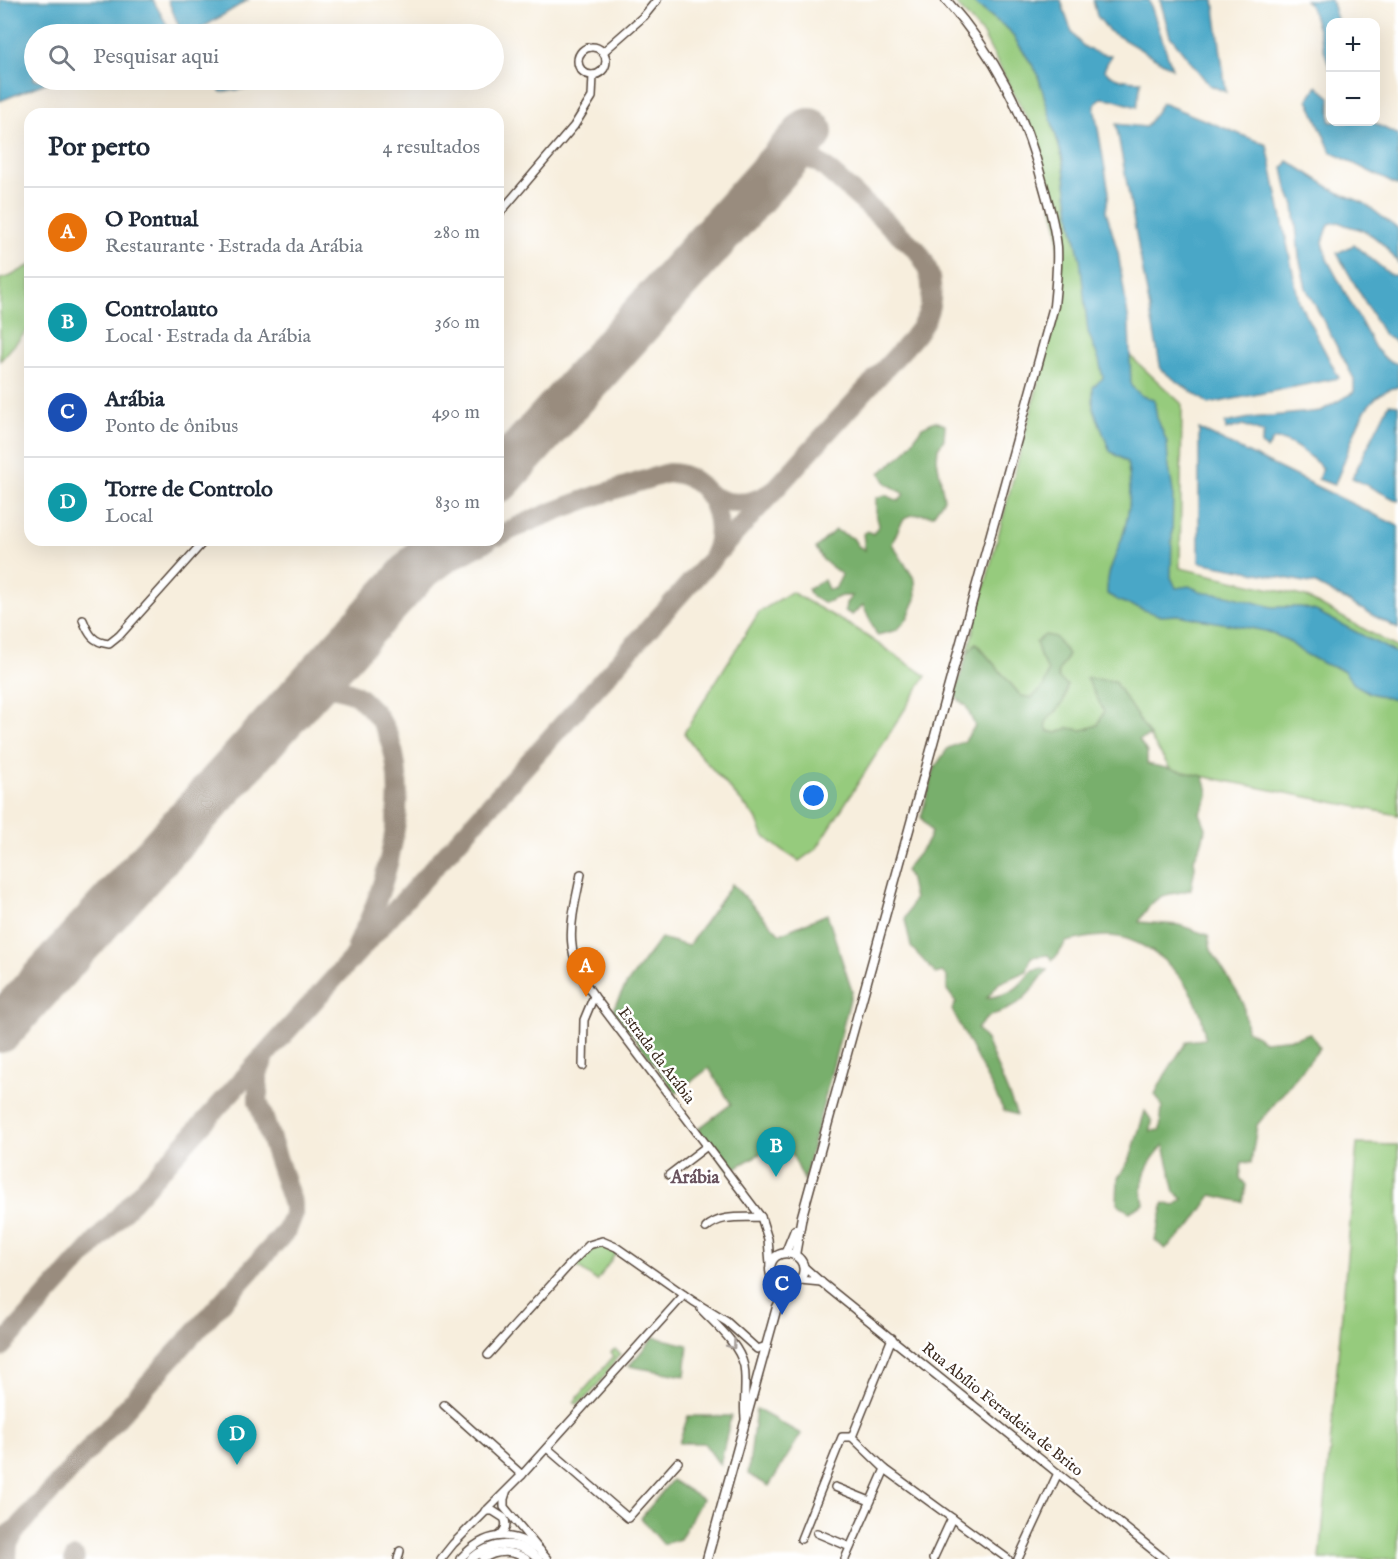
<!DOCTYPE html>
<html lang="pt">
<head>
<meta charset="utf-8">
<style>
  body { margin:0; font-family:"IM FELL English",serif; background:#f2f2f3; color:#1f2937 }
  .controls { position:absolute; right:18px; top:18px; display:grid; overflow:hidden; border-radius:12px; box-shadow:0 6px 24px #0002 }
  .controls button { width:54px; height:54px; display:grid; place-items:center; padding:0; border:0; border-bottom:2px solid #e0e1e3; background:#fff; color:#1f2937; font:30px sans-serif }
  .you { position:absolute; left:814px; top:796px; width:21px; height:21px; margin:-15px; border:4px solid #fff; border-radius:50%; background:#1a73e8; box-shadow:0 0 0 9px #1a73e833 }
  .badge { display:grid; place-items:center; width:39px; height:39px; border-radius:50%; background:#d93025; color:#fff; font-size:20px; font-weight:700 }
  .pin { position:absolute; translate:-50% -50px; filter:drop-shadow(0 2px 3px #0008) }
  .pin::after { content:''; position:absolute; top:32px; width:21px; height:18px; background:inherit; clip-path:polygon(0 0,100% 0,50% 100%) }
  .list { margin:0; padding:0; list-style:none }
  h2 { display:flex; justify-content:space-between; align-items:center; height:78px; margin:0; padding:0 24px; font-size:26px }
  h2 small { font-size:20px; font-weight:400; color:#747a83 }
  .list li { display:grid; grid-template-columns:39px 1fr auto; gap:18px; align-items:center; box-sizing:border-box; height:90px; padding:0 24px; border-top:2px solid #e0e1e3 }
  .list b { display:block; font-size:22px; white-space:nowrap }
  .list p { margin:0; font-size:20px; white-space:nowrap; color:#747a83 }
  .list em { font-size:20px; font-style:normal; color:#747a83 }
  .icon { flex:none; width:33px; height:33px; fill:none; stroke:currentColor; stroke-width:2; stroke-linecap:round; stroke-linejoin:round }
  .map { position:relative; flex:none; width:1398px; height:1559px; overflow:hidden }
  .search { position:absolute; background:#fff; box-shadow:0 6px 24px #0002; left:24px; top:24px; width:480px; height:66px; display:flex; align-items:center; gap:15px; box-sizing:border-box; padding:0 21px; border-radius:33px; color:#747a83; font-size:22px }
  .panel { position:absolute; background:#fff; box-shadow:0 6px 24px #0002; left:24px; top:108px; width:480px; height:438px; border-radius:18px }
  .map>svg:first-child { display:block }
</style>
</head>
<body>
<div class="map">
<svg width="1398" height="1559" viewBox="0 0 1398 1559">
  <rect width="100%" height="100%" fill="#fff"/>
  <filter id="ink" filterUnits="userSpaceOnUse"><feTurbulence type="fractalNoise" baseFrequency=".0167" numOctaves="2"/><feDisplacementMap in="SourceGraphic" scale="12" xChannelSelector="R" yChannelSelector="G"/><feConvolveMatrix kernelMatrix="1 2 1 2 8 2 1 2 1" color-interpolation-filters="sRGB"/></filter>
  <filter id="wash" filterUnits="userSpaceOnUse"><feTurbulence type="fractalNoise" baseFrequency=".008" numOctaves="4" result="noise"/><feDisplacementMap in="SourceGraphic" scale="24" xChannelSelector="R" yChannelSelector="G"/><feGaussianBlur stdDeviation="1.35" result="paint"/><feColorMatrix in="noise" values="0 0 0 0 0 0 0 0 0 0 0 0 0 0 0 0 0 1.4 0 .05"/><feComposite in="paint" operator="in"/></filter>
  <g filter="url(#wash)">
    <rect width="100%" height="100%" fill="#f7eedd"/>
    <g fill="#96cb7d" stroke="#687a4e" stroke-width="1.5">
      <path d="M 953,0 L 970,0 L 1009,30 L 1037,72 L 1063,160 L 1070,214 L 1080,259 L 1126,352 L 1182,404 L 1180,568 L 1306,597 L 1398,648 L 1398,815 L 1171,770 L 1114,681 L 1087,679 L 1104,711 L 1098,725 L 1083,730 L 1068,728 L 1057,733 L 1048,731 L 1045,725 L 1049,715 L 1057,711 L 1059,670 L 1064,663 L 1068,654 L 1055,637 L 1040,656 L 1048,671 L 1044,686 L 1032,698 L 1021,696 L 976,643 L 967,654 L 1060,301 L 1058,228 L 1030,124 L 983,35 Z"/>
      <path d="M 30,265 L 30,327 L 0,361 L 0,279 L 11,276 Z"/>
      <path d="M 791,592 L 853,627 L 926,676 L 817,848 L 799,861 L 780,849 L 763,835 L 756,818 L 699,754 L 684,733 L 759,612 Z"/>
      <path d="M 1357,1144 L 1398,1145 L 1398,1559 L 1320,1559 Z"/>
      <path d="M 598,1246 L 607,1247 L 616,1253 L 597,1281 L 576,1266 L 590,1251 Z"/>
      <path d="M 615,1349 L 620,1354 C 610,1366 590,1401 576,1404 L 574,1402 L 614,1356 L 611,1352 Z"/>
    </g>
    <g fill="#78af6c" stroke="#5a6c45" stroke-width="1.5">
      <path d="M 935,421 L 945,425 L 944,439 L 938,448 L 937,459 L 944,499 L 933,515 C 902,511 903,519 892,544 L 915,580 L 916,599 L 907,619 L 897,630 L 877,635 L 863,605 L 852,615 L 845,611 L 846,603 L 852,596 L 841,596 L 825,603 L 812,597 L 808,589 L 824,580 L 828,589 L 835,589 L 842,575 L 823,560 L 816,548 L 835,530 L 853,538 L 858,546 L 865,550 L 863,534 L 868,531 L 873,534 L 879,525 L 876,514 L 876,498 L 885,495 L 899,501 L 904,494 L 886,483 L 880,473 L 905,452 L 922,427 Z"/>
      <path d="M 1045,635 L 1055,637 L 1068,654 L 1064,663 L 1059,670 L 1058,678 L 1067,685 C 1066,694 1065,702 1058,709 C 1051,717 1050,713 1045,725 L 1048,731 L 1057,733 L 1068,728 L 1083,730 L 1098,725 L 1104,711 L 1086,678 L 1114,681 L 1150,736 L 1139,740 L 1147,752 L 1147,764 L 1203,776 C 1210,793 1210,797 1200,813 L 1206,828 L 1201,845 L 1194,859 L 1195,867 L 1191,889 C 1182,893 1171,893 1162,896 C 1152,901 1143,913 1139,922 L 1179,925 L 1208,935 L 1211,950 L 1243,1002 L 1247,1030 L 1264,1041 L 1295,1038 L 1310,1033 L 1320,1048 L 1257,1125 L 1251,1163 L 1242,1162 L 1240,1178 L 1246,1185 L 1243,1202 L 1212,1195 L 1190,1227 L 1165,1249 L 1155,1240 L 1164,1203 L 1174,1206 L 1183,1199 L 1175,1192 L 1164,1145 C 1148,1162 1138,1179 1144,1204 L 1129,1212 L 1117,1203 L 1118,1178 L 1130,1159 L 1145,1111 L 1152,1121 L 1151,1131 L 1160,1130 L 1162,1106 L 1155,1094 L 1165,1075 L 1187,1041 L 1205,1039 C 1204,1030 1203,1020 1200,1012 C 1188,980 1162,952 1130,940 C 1111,932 1085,937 1066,942 L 1058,955 L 1052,960 L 1048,955 L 1031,957 L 1027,971 L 999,983 L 987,998 C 1011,994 1018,990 1032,970 L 1043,968 L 1047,970 C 1036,984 1029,996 1014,1006 C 997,1016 991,1010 977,1029 L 986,1040 L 1017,1115 L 1004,1111 L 952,1010 L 956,1002 L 947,990 L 947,977 L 942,972 L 936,974 L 911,947 L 905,919 L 914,899 L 909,876 L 905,871 C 913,857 927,848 931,832 L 921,817 L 935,767 L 948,748 L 965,741 L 975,726 L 966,706 L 954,696 L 967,654 L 976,643 L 1021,696 L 1032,698 L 1044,686 L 1048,671 L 1040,656 L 1036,642 Z"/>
      <path d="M 732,884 L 780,934 L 827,914 L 852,991 L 804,1180 L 785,1139 L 730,1171 L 698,1129 L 731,1104 L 709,1068 L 676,1093 L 613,1009 L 626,985 L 661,938 L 688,946 Z"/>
      <path d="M 654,1337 L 688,1345 L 685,1376 L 629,1366 Z"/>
      <path d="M 756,1409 L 801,1434 L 769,1486 L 748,1474 Z"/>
      <path d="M 688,1416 L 731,1416 L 720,1465 L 704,1443 L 679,1443 Z"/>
      <path d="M 672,1480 L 702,1499 L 680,1539 L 663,1544 L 641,1518 Z"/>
    </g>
    <g fill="#48a7c7" stroke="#426872" stroke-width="1.5">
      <path d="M 0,0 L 153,0 L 172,34 L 34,34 L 34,80 L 53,80 L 0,101 Z"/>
      <path d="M 168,0 L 248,0 L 192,34 L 182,34 Z"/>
      <path d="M 970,0 L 1061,0 C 1071,31 1074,52 1111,55 L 1104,70 C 1115,80 1127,81 1141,81 L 1137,107 L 1111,99 L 1101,98 L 1094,106 L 1109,192 L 1106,211 L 1118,252 L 1129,323 L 1131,386 L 1142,396 L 1154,399 L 1157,418 L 1167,442 L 1168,460 L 1173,492 L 1171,577 L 1176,588 L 1189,586 L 1205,593 L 1227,595 L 1272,607 L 1301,607 L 1316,611 L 1398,654 L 1398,701 L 1370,693 L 1354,684 L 1343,670 L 1324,664 L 1302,652 L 1287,640 L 1266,631 L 1177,615 L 1161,616 L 1119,601 L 1107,594 C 1107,573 1111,568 1118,549 C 1129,522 1133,490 1127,462 L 1110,451 L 1093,407 L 1093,387 L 1103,378 L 1099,360 L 1088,332 L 1080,259 L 1070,214 L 1063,160 L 1037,72 L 1009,30 Z"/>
      <path d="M 1093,0 L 1149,0 L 1172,68 L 1109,31 L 1097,16 Z"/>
      <path d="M 1160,0 L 1214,0 L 1226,92 L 1209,85 L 1170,36 Z"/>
      <path d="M 1305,0 L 1331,0 L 1338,22 L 1330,22 L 1330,69 L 1311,8 Z"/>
      <path d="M 212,80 L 294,80 L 288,83 L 221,92 Z"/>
      <path d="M 1317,86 L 1330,97 L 1330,122 L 1372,122 L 1398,135 L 1398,186 L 1331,152 L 1308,99 Z"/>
      <path d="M 1162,103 L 1267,145 L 1299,302 L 1339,378 L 1209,404 L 1161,370 L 1116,124 L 1146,127 Z"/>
      <path d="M 1288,161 L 1337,192 L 1364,203 L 1398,229 L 1398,263 C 1388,249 1378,237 1362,230 C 1354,227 1347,227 1339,222 L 1329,224 L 1323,242 L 1327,259 L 1375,348 L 1387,360 L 1398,364 L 1398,387 C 1355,395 1352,453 1334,485 L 1318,479 L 1323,468 C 1310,457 1291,439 1274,439 L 1267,449 L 1261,445 L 1264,433 L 1243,425 L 1226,430 L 1225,423 L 1250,418 L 1321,411 L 1354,392 L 1354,379 L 1306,288 L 1299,257 L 1294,205 L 1287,188 L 1283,168 Z"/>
      <path d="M 1354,245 L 1391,275 L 1398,276 L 1398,343 L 1384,335 L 1337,253 Z"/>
      <path d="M 1389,404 L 1398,405 L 1398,501 L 1352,478 Z"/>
      <path d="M 1199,429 L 1398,526 L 1398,629 L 1316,584 L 1199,562 Z"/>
    </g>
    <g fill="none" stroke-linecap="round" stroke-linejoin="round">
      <g stroke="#998c7e" stroke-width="20">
        <path d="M 706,492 C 725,506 748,506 768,494"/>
        <path d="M 498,536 C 552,509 610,490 668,473 C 707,472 729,520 714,553"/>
        <path d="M 374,617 L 451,561 L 489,540"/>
        <path d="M 298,699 C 316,686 334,684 354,694 C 362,698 368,706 374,712 C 421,768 389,887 357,944"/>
        <path d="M 0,1348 L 262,1058"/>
        <path d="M 0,1540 L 19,1527 L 287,1230 L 293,1215 L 293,1205 L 258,1101 L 258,1073 L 266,1054 L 708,563 L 912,339 C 936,312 938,279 917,250 L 822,165 C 808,156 795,154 781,164"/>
        <path d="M 7,1559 L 8,1543 L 17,1529"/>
        <path d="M 74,1559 L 75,1558"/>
      </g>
      <g stroke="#998c7e" stroke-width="48">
        <path d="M 498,479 L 809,132"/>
        <path d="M 0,1029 L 443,540"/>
      </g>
    </g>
  </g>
  <g filter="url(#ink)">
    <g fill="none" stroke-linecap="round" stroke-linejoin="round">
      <defs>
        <g id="minor">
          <circle cx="592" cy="61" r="14"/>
          <path d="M 603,52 L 644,16 L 657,0"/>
          <path d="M 498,215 L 574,126 L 592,97 L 593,75"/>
          <path d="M 83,620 C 89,635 93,642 109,644 L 119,636 L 205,540"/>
          <path d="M 581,874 C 571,923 561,952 594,996 L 761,1217 L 768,1239 L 770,1264"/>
          <path d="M 583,1066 L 584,1020 L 594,996"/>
          <path d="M 669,1175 L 707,1146"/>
          <path d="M 706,1228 C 721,1214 742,1218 761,1217"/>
          <path d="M 803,1266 L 821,1282 L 1164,1559"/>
          <path d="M 800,1280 L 821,1282"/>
          <path d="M 701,1309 C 716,1325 739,1344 744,1366 C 747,1383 743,1401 745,1418"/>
          <path d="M 488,1355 L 571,1263 L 589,1245 L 602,1241 L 616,1247 L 693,1301 L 727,1322 L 757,1349 L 767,1346"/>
          <path d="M 444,1405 L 522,1475 L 684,1295"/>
          <path d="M 547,1448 L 628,1518 L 678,1462"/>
          <path d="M 885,1469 L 1008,1559"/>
          <path d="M 835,1487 L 870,1501"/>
          <path d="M 506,1493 L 504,1499 L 504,1507 L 547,1559"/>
          <path d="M 485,1511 L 493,1511 L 504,1518 C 508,1525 505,1531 499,1536"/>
          <path d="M 817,1533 L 850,1547"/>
          <path d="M 801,1539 L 842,1437 L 852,1437"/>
          <path d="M 398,1559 L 400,1551"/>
          <path d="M 441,1559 L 453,1544 L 522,1475"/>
          <path d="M 460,1559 C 485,1532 509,1529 540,1550"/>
          <path d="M 483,1559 C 496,1550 513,1550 526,1559"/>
          <path d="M 845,1559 L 885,1469 L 852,1437 L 892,1338"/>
          <path d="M 933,1559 L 952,1518"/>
          <path d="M 1018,1559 L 1058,1473"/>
        </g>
        <g id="tertiary">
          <path d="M 786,1252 L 795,1230"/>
          <path d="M 795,1255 L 802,1216 L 1054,306 C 1056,287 1058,267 1057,247 C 1055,226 1049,205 1043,184 C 1025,113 995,55 946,0"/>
          <path d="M 471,1559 C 491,1542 518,1538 538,1559"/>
          <path d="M 707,1559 L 777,1307 C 780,1302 782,1295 787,1290 C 792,1284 801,1283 803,1274 C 809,1251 771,1244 770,1269 C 769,1275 778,1293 780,1300"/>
        </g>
      </defs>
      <use href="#minor" stroke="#57473b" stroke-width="10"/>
      <use href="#tertiary" stroke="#57473b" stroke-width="11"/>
      <use href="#minor" stroke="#fff" stroke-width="7"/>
      <use href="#tertiary" stroke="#fff" stroke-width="8"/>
    </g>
    <defs><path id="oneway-chevron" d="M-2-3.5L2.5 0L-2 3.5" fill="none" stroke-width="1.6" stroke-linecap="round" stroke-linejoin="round" transform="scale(1.5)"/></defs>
    <use stroke="#a79f9a" href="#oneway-chevron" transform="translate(732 1345) rotate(54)"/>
  </g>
  <g text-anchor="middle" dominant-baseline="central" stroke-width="5" stroke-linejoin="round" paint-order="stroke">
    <g font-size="16" fill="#3b2a1e" stroke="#fff">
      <text transform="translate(656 1056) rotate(53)">Estrada da Arábia</text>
      <text transform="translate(1002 1410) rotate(39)">Rua Abílio Ferradeira de Brito</text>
    </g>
    <g font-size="18" font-weight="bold" fill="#69535e" stroke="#fff">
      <text x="695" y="1178">Arábia</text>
    </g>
  </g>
</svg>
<div class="controls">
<button>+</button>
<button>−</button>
</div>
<div class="you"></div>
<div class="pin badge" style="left:586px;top:997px;background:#e8710a">A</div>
<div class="pin badge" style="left:776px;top:1177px;background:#0f9aa8">B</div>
<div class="pin badge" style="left:782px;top:1315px;background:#1a4fb4">C</div>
<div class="pin badge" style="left:237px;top:1465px;background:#0f9aa8">D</div>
<div class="search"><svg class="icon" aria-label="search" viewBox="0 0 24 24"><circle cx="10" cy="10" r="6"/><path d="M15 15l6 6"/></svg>Pesquisar aqui</div>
<section class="panel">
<h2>Por perto<small>4 resultados</small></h2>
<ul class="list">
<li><span class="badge" style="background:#e8710a">A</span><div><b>O Pontual</b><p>Restaurante · Estrada da Arábia</p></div><em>280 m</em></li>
<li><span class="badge" style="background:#0f9aa8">B</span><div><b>Controlauto</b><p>Local · Estrada da Arábia</p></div><em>360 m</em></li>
<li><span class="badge" style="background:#1a4fb4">C</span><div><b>Arábia</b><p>Ponto de ônibus</p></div><em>490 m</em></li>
<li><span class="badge" style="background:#0f9aa8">D</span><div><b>Torre de Controlo</b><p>Local</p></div><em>830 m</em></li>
</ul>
</section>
</div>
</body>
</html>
